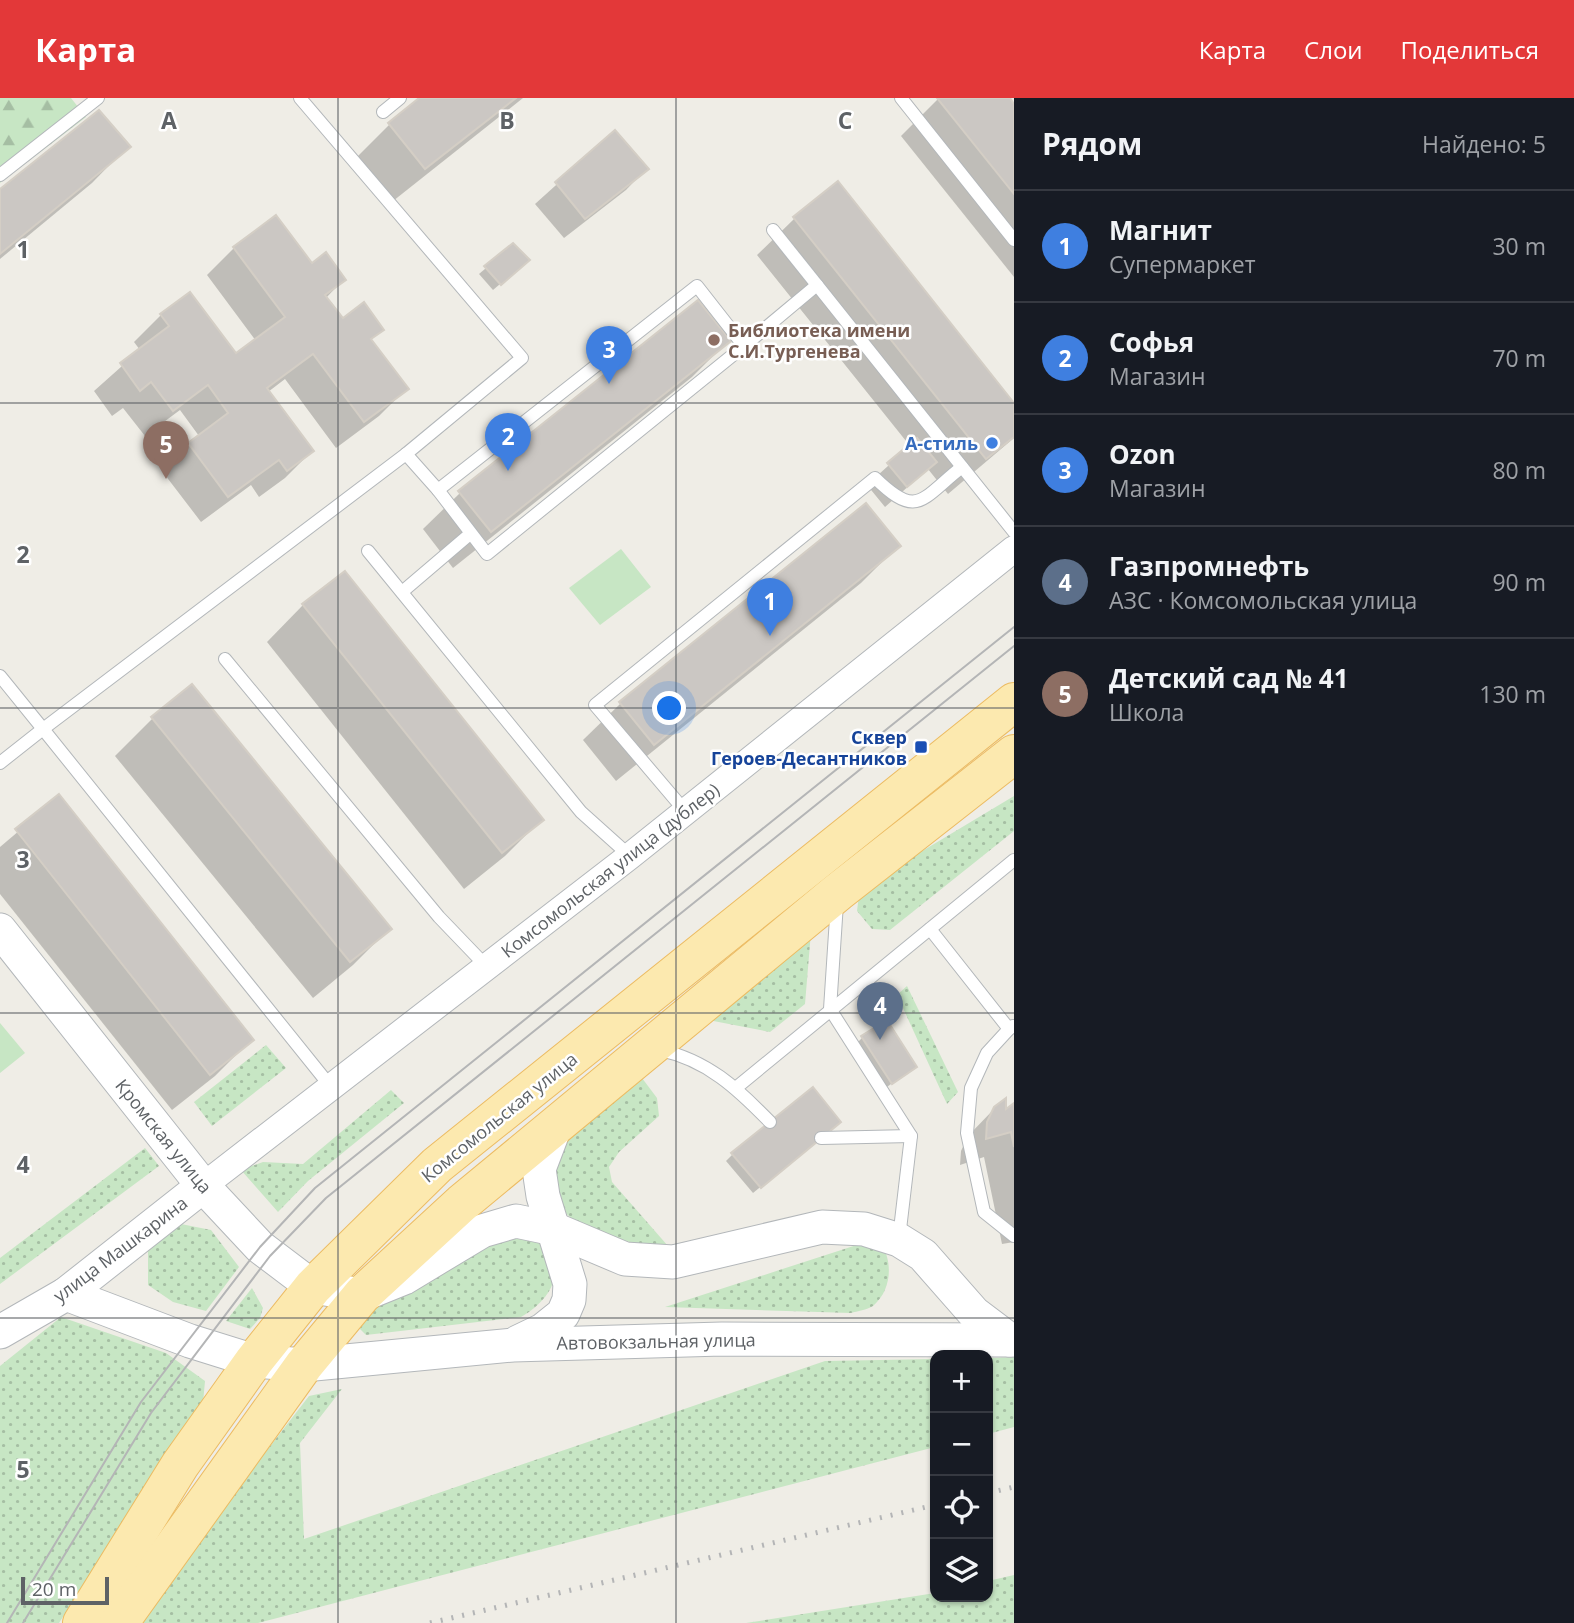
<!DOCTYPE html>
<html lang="ru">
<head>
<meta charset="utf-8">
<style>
  body { margin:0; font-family:"Open Sans",sans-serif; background:#20242c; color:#f1f3f6 }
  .controls { position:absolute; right:21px; bottom:21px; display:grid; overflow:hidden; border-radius:14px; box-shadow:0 2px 5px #0004 }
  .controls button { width:63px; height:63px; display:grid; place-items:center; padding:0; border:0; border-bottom:2px solid #363941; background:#171b24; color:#f1f3f6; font:35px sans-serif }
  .scale { position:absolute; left:21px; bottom:18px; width:88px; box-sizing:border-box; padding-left:7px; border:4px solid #5e6266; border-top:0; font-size:19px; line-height:24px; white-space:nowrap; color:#5e6266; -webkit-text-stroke:5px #fff; paint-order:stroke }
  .you { position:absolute; left:670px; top:611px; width:24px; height:24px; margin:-18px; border:5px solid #fff; border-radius:50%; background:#1a73e8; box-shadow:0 0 0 10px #1a73e833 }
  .badge { display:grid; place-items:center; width:46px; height:46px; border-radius:50%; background:#e33839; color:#fff; font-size:23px; font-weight:700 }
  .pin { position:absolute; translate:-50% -58px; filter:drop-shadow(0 2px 4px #0008) }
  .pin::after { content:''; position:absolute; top:37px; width:24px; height:21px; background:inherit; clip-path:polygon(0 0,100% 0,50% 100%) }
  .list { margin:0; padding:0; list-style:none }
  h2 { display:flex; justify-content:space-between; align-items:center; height:91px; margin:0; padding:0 28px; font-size:30px }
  h2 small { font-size:23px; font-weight:400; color:#9ea1a6 }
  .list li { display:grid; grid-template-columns:46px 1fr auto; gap:21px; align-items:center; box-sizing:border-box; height:112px; padding:0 28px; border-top:2px solid #363941 }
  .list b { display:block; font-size:26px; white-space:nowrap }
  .list p { margin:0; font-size:23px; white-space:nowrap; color:#9ea1a6 }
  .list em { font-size:23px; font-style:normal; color:#9ea1a6 }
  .icon { flex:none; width:38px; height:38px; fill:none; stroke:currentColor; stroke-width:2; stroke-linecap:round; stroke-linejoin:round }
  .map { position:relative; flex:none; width:1014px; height:1525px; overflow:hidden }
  header { display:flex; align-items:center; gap:42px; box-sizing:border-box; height:98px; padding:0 35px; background:#e33839; color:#fff }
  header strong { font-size:33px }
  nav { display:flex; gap:38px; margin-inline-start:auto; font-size:24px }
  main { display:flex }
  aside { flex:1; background:#171b24 }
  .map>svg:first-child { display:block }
</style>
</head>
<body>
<header>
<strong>Карта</strong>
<nav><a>Карта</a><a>Слои</a><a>Поделиться</a></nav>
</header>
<main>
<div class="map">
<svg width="1014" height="1525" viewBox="0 0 1014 1525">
  <defs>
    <pattern id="grass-dots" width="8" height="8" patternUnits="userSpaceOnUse" patternTransform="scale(1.75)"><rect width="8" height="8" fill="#c7e6c4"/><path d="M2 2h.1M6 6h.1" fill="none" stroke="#a5bea3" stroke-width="1.8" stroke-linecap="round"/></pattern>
    <pattern id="forest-firs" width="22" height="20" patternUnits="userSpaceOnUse" patternTransform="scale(1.75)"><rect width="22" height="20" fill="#c7e6c4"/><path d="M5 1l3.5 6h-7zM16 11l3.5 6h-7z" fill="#a5bea3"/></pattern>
  </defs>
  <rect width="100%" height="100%" fill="#efede6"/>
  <g fill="url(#grass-dots)">
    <path d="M 1014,698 L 1014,733 L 890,832 L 872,831 L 857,813 L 859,797 L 889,773 Z"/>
    <path d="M 811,834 L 805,906 L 770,934 L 703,921 Z"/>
    <path d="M 907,888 L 958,994 L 947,1006 L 897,897 Z"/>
    <path d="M 266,947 L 286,970 L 212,1028 L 194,1004 Z"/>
    <path d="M 639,976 L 657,1000 L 659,1018 L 619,1054 L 609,1069 L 612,1084 L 668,1148 C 621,1146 541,1133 556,1068 C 558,1059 558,1045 564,1038 C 585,1015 615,996 639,976 Z"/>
    <path d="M 391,992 L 404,1005 L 308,1083 L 278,1114 L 241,1072 L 263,1064 L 303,1066 Z"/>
    <path d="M 145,1050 L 159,1068 L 0,1186 L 0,1160 Z"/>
    <path d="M 181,1126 L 211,1132 L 239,1169 L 206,1213 L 173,1204 L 148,1187 L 148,1151 Z"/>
    <path d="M 532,1139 C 571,1165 555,1199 521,1219 L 366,1237 L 358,1229 L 359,1219 L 499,1140 Z"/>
    <path d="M 866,1144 L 881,1145 C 893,1164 892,1192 873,1208 C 867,1212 857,1213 851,1215 L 665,1209 Z"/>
    <path d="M 252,1190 L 263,1210 L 260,1220 L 250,1231 L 226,1223 Z"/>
    <path d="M 61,1219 L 166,1255 L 205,1283 L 203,1305 L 59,1525 L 0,1525 L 0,1268 Z"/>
    <path d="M 1014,1259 L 1014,1329 L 988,1336 L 988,1260 Z"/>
    <path d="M 935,1261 L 935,1349 L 258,1525 L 133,1525 L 309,1298 L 342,1291 L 300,1345 L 304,1441 L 825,1263 Z"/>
    <path d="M 1014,1477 L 1014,1525 L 746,1525 L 935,1495 L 935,1499 L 988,1499 L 988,1483 Z"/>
  </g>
  <path fill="url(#forest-firs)" d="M 0,0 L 71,0 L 86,19 L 0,85 Z"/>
  <g fill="#c7e6c4">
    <path d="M 621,451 L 651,489 L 600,527 L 569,490 Z"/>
    <path d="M 0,925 L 25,955 L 0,975 Z"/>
  </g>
  <g fill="#0003">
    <path d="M 423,0 L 523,0 L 388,107 L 353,63 L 390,26 Z"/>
    <path d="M 939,0 L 1007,0 L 1014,8 L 1014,179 L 901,38 Z"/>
    <path d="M 615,34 L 646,71 L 626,92 L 564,140 L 535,106 Z"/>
    <path d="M 128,48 L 92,85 L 0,161 L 0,93 Z"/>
    <path d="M 838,86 L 1014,307 L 1014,340 L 948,396 L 928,371 L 885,409 L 867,387 L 910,348 L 757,157 L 794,121 Z"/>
    <path d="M 276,119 L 312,168 L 344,181 L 326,200 L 342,222 L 382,231 L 370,243 L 406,291 L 379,318 L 336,350 L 285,281 L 268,294 L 312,353 L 285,380 L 259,399 L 251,387 L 201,424 L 162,373 L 199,338 L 180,312 L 145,338 L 123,310 L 112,318 L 94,293 L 140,252 L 134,244 L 161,217 L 236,258 L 256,243 L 207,177 L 234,150 Z"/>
    <path d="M 513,147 L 521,168 L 493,192 L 479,176 Z"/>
    <path d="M 728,243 L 692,279 L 453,470 L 423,431 L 460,395 Z"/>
    <path d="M 866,408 L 898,448 L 861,485 L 616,683 L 583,642 L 620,606 Z"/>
    <path d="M 303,507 L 542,721 L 505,758 L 464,791 L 267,544 Z"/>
    <path d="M 192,588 L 389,831 L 353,867 L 313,900 L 115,658 L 152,621 Z"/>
    <path d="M 59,699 L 252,941 L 215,978 L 172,1012 L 0,796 L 0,749 Z"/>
    <path d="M 862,940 L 915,969 L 884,991 L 856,946 Z"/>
    <path d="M 1014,1007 L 1014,1144 L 1002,1146 L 984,1059 L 960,1067 L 961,1053 L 968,1038 L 995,1010 L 1005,1015 Z"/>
    <path d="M 833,1030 L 753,1095 L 726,1063 L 733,1056 Z"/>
  </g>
  <g fill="#cbc7c3" stroke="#d4cec5" stroke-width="2">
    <path d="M 419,0 L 516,0 L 425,71 L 388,25 Z"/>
    <path d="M 937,0 L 1010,0 L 1014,6 L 1014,96 Z"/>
    <path d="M 99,12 L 131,49 L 0,156 L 0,91 Z"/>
    <path d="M 615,32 L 649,71 L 585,121 L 555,84 Z"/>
    <path d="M 838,83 L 1014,305 L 1014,339 L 986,361 L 793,119 Z"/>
    <path d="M 276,117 L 312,165 L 326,154 L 346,182 L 325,197 L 343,220 L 364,204 L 384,232 L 371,241 L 409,291 L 364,324 L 313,256 L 267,290 L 314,353 L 287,373 L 279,362 L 228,399 L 188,345 L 228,315 L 208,287 L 173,313 L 151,284 L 140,293 L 120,265 L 169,228 L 160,216 L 190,194 L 236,255 L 285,219 L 233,149 Z"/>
    <path d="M 513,145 L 530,162 L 501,187 L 484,168 Z"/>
    <path d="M 698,202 L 731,243 L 491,434 L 458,393 Z"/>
    <path d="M 917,340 L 937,364 L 907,389 L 887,365 Z"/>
    <path d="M 866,405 L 901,448 L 654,647 L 619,604 Z"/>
    <path d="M 345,473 L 544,722 L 502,755 L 302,506 Z"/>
    <path d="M 192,586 L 392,831 L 350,864 L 151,619 Z"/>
    <path d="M 59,696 L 254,942 L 210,977 L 15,731 Z"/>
    <path d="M 887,922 L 917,969 L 892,986 L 861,938 Z"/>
    <path d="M 813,989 L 841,1024 L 761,1090 L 731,1055 Z"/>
    <path d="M 1006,1000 L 1006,1011 L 1014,1005 L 1014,1049 L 1011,1034 L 986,1041 L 987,1024 L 994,1009 Z"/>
  </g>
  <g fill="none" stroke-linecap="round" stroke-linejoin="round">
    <defs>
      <g id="service">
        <path d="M 300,0 L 522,260 L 406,356"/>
        <path d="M 901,0 L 1014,142"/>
        <path d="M 383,14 L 400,0"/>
        <path d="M 0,77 L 98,0"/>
        <path d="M 773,132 L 817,187"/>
        <path d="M 438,392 L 487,456 L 744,248"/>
        <path d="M 368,453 L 581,714 L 630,758"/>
        <path d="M 402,494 L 470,436"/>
        <path d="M 225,561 L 439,819 L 487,869"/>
        <path d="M 0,578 L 43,631 L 406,356 L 438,392 L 697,188 L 744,248 L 817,187 L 1014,434"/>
        <path d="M 0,665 L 43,631 L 331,989"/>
        <path d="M 685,713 L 595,607 L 875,380 C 918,422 921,401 962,369"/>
        <path d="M 837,805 L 830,911 L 911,1038 L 899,1140"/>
        <path d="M 930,831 L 1009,931 L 1013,928"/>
        <path d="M 1009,931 L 987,955 L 971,990 L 967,1035 L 984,1114 L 1014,1138"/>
        <path d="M 660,952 C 707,962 737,990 770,1024"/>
        <path d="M 737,989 L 1014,762"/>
        <path d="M 821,1040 L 911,1038"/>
      </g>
      <path id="minor" d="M 203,1088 L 630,758 L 1014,451"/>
      <g id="tertiary">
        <path d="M 0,832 L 203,1088 L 260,1149 L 313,1189 L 362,1197 L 404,1180 L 482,1133 L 516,1123 L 554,1131 L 625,1161 L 673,1164 L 822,1129 L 864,1131 L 899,1142 L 923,1157 L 974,1215 L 1010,1242"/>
        <path d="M 66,1196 L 190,1243 L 254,1263 L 304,1267 L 513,1247 L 722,1241 L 1014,1242"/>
        <path d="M 0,1234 L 66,1196 L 203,1088"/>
        <path d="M 518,1244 L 543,1232 L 563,1216 L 569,1202 L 570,1186 L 543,1098 L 539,1071 L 555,1029"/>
      </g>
      <g id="primary">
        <path d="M 82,1525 L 180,1367 L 254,1263 L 313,1189 L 437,1067 L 1014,604"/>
        <path d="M 119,1525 L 304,1267 L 362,1197 L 462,1105 L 838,794 L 1014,656"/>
      </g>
    </defs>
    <use href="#service" stroke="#b3b7ba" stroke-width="14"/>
    <use href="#minor" stroke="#b3b7ba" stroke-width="28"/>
    <use href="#tertiary" stroke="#b3b7ba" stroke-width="35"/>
    <use href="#primary" stroke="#ecbb62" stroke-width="40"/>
    <use href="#service" stroke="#fff" stroke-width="12"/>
    <use href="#minor" stroke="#fff" stroke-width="26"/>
    <use href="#tertiary" stroke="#fff" stroke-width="33"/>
    <use href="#primary" stroke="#fce9af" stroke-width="38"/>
    <g stroke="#b4b5b6" stroke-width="2">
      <path d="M 7,1525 L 141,1304 L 260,1149 L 315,1090 L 1014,529"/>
      <path d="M 23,1525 L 151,1315 L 270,1158 L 326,1100 L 1014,548"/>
    </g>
    <g stroke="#b4b5b6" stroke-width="5" stroke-dasharray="2 9" stroke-linecap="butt">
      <path d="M 988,1395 L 1014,1389"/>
      <path d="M 430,1525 L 935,1407"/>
    </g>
  </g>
  <path fill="none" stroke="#5e6266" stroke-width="2" stroke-opacity="0.55" d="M 338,0 L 338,1525M 676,0 L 676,1525M 0,305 L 1014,305M 0,610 L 1014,610M 0,915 L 1014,915M 0,1220 L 1014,1220"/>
  <circle fill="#8d6e63" stroke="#fff" stroke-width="2.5" cx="714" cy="242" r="7"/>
  <circle fill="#3f7fe0" stroke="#fff" stroke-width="2.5" cx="992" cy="345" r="7"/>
  <rect fill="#1a4fb4" stroke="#fff" stroke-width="2.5" x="914" y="642" width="14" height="14" rx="3.5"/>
  <g text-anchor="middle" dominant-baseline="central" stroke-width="5" stroke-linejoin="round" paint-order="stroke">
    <g font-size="18" font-weight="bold" fill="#785e54" stroke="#fff" text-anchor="start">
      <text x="728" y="232">Библиотека имени<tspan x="728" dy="21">С.И.Тургенева</tspan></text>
    </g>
    <g font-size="18" font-weight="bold" fill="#366cbe" stroke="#fff" text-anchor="end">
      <text x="978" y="345">А-стиль</text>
    </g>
    <g font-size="18" font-weight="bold" fill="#164399" stroke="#fff" text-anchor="end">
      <text x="907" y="639">Сквер<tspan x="907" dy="21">Героев-Десантников</tspan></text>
    </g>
    <g font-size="18" fill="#5e6266" stroke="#fff">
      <text transform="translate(610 772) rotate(-38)">Комсомольская улица (дублер)</text>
      <text transform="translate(499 1019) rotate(-39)">Комсомольская улица</text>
      <text transform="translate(164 1038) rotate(51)">Кромская улица</text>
      <text transform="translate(120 1151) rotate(-37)">улица Машкарина</text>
      <text transform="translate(656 1243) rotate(-1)">Автовокзальная улица</text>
    </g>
  </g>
  <g font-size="23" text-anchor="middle" font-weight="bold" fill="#5e6266" stroke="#fff" stroke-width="5" stroke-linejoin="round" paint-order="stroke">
    <text x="169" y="31">A</text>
    <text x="507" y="31">B</text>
    <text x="845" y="31">C</text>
    <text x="23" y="160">1</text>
    <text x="23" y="465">2</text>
    <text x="23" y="770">3</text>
    <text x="23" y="1075">4</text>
    <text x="23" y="1380">5</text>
  </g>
</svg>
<div class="controls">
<button>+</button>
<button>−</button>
<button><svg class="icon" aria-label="locate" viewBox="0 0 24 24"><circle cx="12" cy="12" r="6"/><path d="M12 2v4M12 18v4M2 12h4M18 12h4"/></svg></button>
<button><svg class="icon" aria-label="layers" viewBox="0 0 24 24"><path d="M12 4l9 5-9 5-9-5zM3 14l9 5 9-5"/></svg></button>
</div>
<div class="scale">20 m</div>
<div class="you"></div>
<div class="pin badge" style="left:770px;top:538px;background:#3f7fe0">1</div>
<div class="pin badge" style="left:508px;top:373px;background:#3f7fe0">2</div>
<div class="pin badge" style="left:609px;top:286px;background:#3f7fe0">3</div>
<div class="pin badge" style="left:880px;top:942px;background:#5c6f8a">4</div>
<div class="pin badge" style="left:166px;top:381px;background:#8d6e63">5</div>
</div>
<aside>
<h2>Рядом<small>Найдено: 5</small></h2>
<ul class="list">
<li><span class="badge" style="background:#3f7fe0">1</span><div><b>Магнит</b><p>Супермаркет</p></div><em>30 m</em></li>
<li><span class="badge" style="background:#3f7fe0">2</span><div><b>Софья</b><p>Магазин</p></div><em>70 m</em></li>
<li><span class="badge" style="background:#3f7fe0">3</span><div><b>Ozon</b><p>Магазин</p></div><em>80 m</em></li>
<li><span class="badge" style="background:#5c6f8a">4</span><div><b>Газпромнефть</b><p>АЗС · Комсомольская улица</p></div><em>90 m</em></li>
<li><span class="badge" style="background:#8d6e63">5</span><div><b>Детский сад № 41</b><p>Школа</p></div><em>130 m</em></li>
</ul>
</aside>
</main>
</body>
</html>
